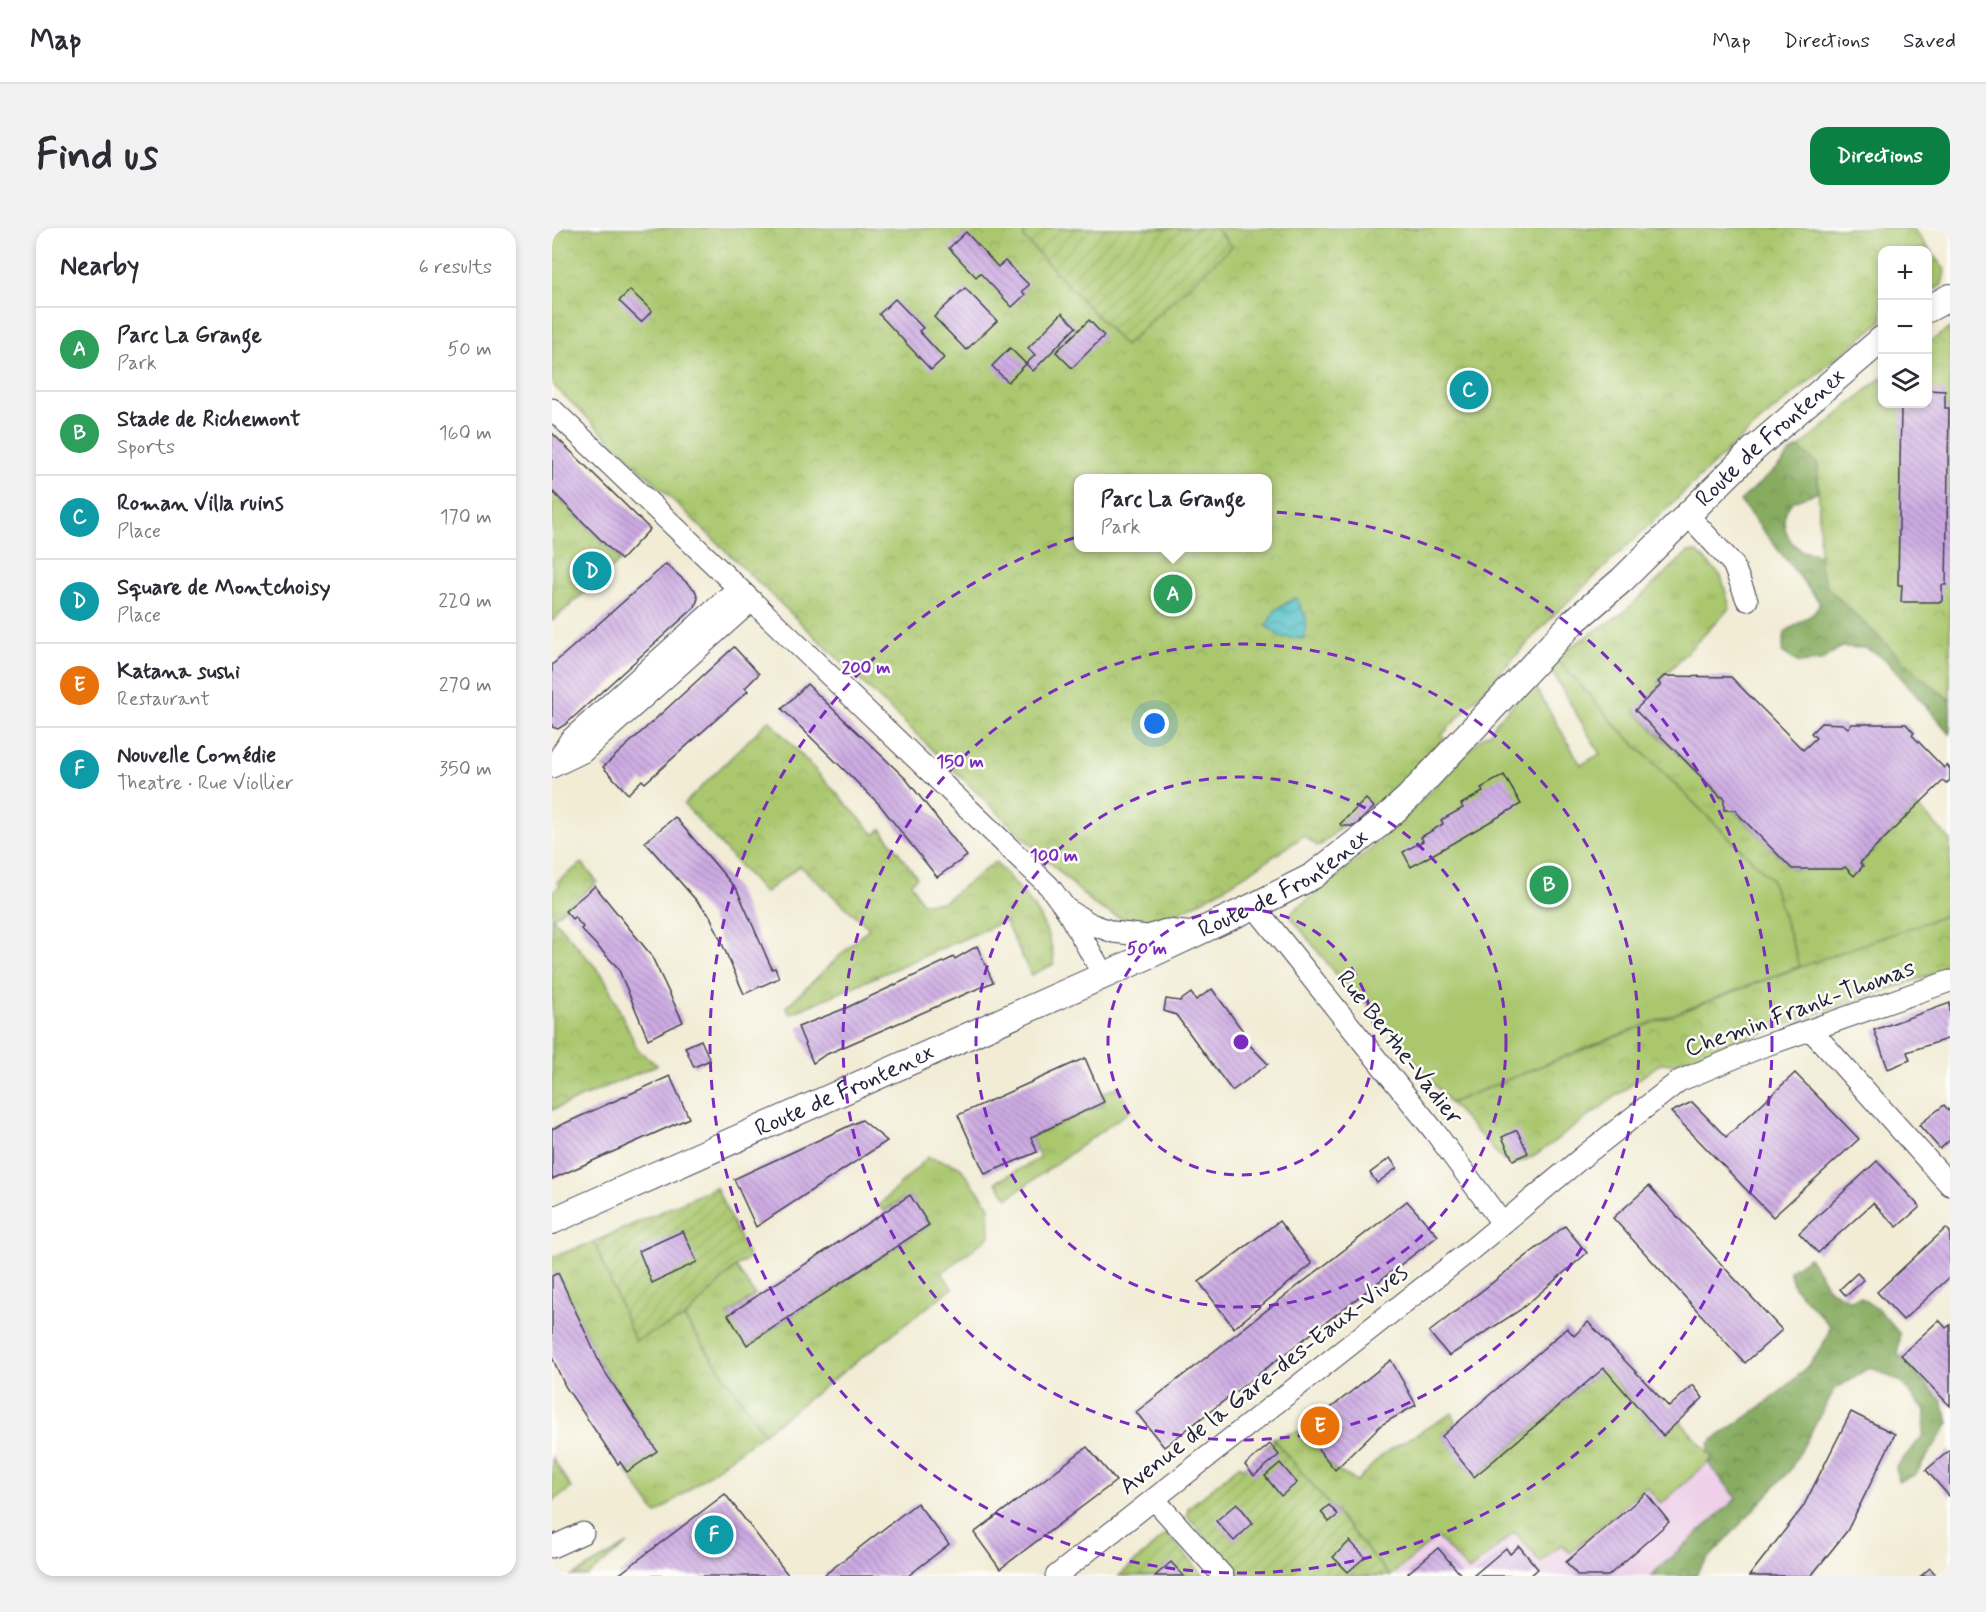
<!DOCTYPE html>
<html lang="en">
<head>
<meta charset="utf-8">
<style>
  body { margin:0; font-family:Mynerve,sans-serif; background:#f2f2f3; color:#2b2b33 }
  .controls { position:absolute; right:18px; top:18px; display:grid; overflow:hidden; border-radius:12px; box-shadow:0 3px 9px #0003 }
  .controls button { width:54px; height:54px; display:grid; place-items:center; padding:0; border:0; border-bottom:2px solid #e1e1e2; background:#fff; color:#2b2b33; font:30px sans-serif }
  .you { position:absolute; left:603px; top:496px; width:21px; height:21px; margin:-15px; border:4px solid #fff; border-radius:50%; background:#1a73e8; box-shadow:0 0 0 9px #1a73e833 }
  .badge { display:grid; place-items:center; width:39px; height:39px; border-radius:50%; background:#0b8043; color:#fff; font-size:20px; font-weight:700 }
  .pin { position:absolute; translate:-50% -50%; border:3px solid #fff; box-shadow:0 2px 6px #0006 }
  .popup { position:absolute; left:522px; top:246px; width:198px; height:78px; box-sizing:border-box; display:grid; place-content:center; border-radius:12px; background:#fff; filter:drop-shadow(0 2px 4px #0005); font-size:20px; white-space:nowrap; color:#7c7c81 }
  .popup b { font-size:22px; color:#2b2b33 }
  .popup::after { content:''; position:absolute; left:50%; top:100%; margin-left:-12px; border:12px solid transparent; border-top-color:#fff }
  .list { margin:0; padding:0; list-style:none }
  h2 { display:flex; justify-content:space-between; align-items:center; height:78px; margin:0; padding:0 24px; font-size:26px }
  h2 small { font-size:20px; font-weight:400; color:#7c7c81 }
  .list li { display:grid; grid-template-columns:39px 1fr auto; gap:18px; align-items:center; box-sizing:border-box; height:84px; padding:0 24px; border-top:2px solid #e1e1e2 }
  .list b { display:block; font-size:22px; white-space:nowrap }
  .list p { margin:0; font-size:20px; white-space:nowrap; color:#7c7c81 }
  .list em { font-size:20px; font-style:normal; color:#7c7c81 }
  .icon { flex:none; width:33px; height:33px; fill:none; stroke:currentColor; stroke-width:2; stroke-linecap:round; stroke-linejoin:round }
  .map { position:relative; flex:none; width:1398px; height:1348px; overflow:hidden; border-radius:18px }
  header { display:flex; align-items:center; gap:36px; box-sizing:border-box; height:84px; padding:0 30px; background:#fff; border-bottom:2px solid #e1e1e2 }
  header strong { font-size:28px }
  nav { display:flex; gap:33px; margin-inline-start:auto; font-size:21px }
  .intro { display:flex; align-items:center; justify-content:space-between; box-sizing:border-box; height:144px; padding:0 36px }
  h1 { margin:0; font-size:42px }
  .button { padding:15px 27px; border-radius:18px; background:#0b8043; color:#fff; font-size:21px; font-weight:700 }
  main { display:flex; gap:36px; padding:0 36px }
  aside { flex:1; background:#fff; border-radius:18px; box-shadow:0 3px 9px #0003 }
  .map>svg:first-child { display:block }
</style>
</head>
<body>
<header>
<strong>Map</strong>
<nav><a>Map</a><a>Directions</a><a>Saved</a></nav>
</header>
<div class="intro"><h1>Find us</h1><a class="button">Directions</a></div>
<main>
<aside>
<h2>Nearby<small>6 results</small></h2>
<ul class="list">
<li><span class="badge" style="background:#2e9e5b">A</span><div><b>Parc La Grange</b><p>Park</p></div><em>50 m</em></li>
<li><span class="badge" style="background:#2e9e5b">B</span><div><b>Stade de Richemont</b><p>Sports</p></div><em>160 m</em></li>
<li><span class="badge" style="background:#0f9aa8">C</span><div><b>Roman Villa ruins</b><p>Place</p></div><em>170 m</em></li>
<li><span class="badge" style="background:#0f9aa8">D</span><div><b>Square de Montchoisy</b><p>Place</p></div><em>220 m</em></li>
<li><span class="badge" style="background:#e8710a">E</span><div><b>Katana sushi</b><p>Restaurant</p></div><em>270 m</em></li>
<li><span class="badge" style="background:#0f9aa8">F</span><div><b>Nouvelle Comédie</b><p>Theatre · Rue Viollier</p></div><em>350 m</em></li>
</ul>
</aside>
<div class="map">
<svg width="1398" height="1348" viewBox="0 0 1398 1348">
  <defs>
    <pattern id="grass-tufts" width="24" height="20" patternUnits="userSpaceOnUse" patternTransform="scale(1.5)"><rect width="24" height="20" fill="#aac76e"/><path d="M3 7l-1-3M5 7V3M7 7l1-3M15 17l-1-3M17 17v-4M19 17l1-3" fill="none" stroke="#92ab60"/></pattern>
    <pattern id="forest-crowns" width="20" height="18" patternUnits="userSpaceOnUse" patternTransform="scale(1.5)"><rect width="20" height="18" fill="#87ac61"/><path d="M2 6a3 3 0 1 1 6 0M12 15a3 3 0 1 1 6 0" fill="none" stroke="#6e8c51"/></pattern>
    <pattern id="park-crowns" width="20" height="18" patternUnits="userSpaceOnUse" patternTransform="scale(1.5)"><rect width="20" height="18" fill="#aac76e"/><path d="M2 6a3 3 0 1 1 6 0M12 15a3 3 0 1 1 6 0" fill="none" stroke="#92ab60"/></pattern>
    <pattern id="garden-furrows" width="10" height="10" patternUnits="userSpaceOnUse" patternTransform="scale(1.5)"><rect width="10" height="10" fill="#aac76e"/><path d="M-1 1l2-2M0 10L10 0M9 11l2-2" fill="none" stroke="#92ab60"/></pattern>
    <pattern id="water-waves" width="16" height="10" patternUnits="userSpaceOnUse" patternTransform="scale(1.5)"><rect width="16" height="10" fill="#53c1c8"/><path d="M0 5q4-4 8 0t8 0" fill="none" stroke="#449ca4"/></pattern>
    <pattern id="building-back-hatch" width="6" height="6" patternUnits="userSpaceOnUse" patternTransform="scale(1.5)"><rect width="6" height="6" fill="#cdabe3"/><path d="M-1 5l2 2M0 0l6 6M5-1l2 2" fill="none" stroke="#a68bb9"/></pattern>
  </defs>
  <rect width="100%" height="100%" fill="#fdfcf7"/>
  <filter id="ink" filterUnits="userSpaceOnUse"><feTurbulence type="fractalNoise" baseFrequency=".0167" numOctaves="2"/><feDisplacementMap in="SourceGraphic" scale="12" xChannelSelector="R" yChannelSelector="G"/><feConvolveMatrix kernelMatrix="1 2 1 2 8 2 1 2 1" color-interpolation-filters="sRGB"/></filter>
  <filter id="wash" filterUnits="userSpaceOnUse"><feTurbulence type="fractalNoise" baseFrequency=".008" numOctaves="4" result="noise"/><feDisplacementMap in="SourceGraphic" scale="24" xChannelSelector="R" yChannelSelector="G"/><feGaussianBlur stdDeviation="1.35" result="paint"/><feColorMatrix in="noise" values="0 0 0 0 0 0 0 0 0 0 0 0 0 0 0 0 0 1.4 0 .05"/><feComposite in="paint" operator="in"/></filter>
  <g filter="url(#wash)">
    <rect width="100%" height="100%" fill="#f2ecd5"/>
    <path fill="#eed0e8" d="M 1156,1235 L 1186,1270 L 1098,1348 L 841,1348 L 885,1308 L 963,1304 L 1010,1316 L 1018,1325 L 1094,1259 L 1109,1276 Z"/>
    <g fill="url(#grass-tufts)" stroke="#667454" stroke-width="1.5">
      <path d="M 1136,324 L 1145,324 L 1169,348 L 1178,380 L 1106,454 L 1109,457 L 1083,483 L 1240,641 L 1290,641 L 1293,639 L 1302,647 L 1311,638 L 1308,635 L 1365,578 L 1398,611 L 1398,698 L 1106,791 L 1219,651 L 1065,499 L 1003,429 L 1071,385 Z"/>
      <path d="M 567,858 L 579,882 L 456,970 L 444,954 L 488,930 L 479,909 L 552,875 L 549,866 Z"/>
      <path d="M 376,929 L 407,938 L 437,977 L 438,1008 L 390,1045 L 400,1060 L 212,1205 L 132,1090 L 184,1039 L 203,1067 L 176,1087 L 196,1117 L 377,997 L 358,968 L 331,983 L 327,977 Z"/>
      <path d="M 1052,1140 L 1110,1207 L 1127,1192 L 1161,1230 L 1109,1276 L 1094,1259 L 1018,1325 L 1010,1316 L 988,1334 L 963,1304 L 917,1343 L 885,1309 L 838,1348 L 720,1210 L 751,1202 L 783,1242 L 805,1253 L 831,1226 L 900,1185 L 904,1193 L 890,1208 L 923,1249 Z"/>
      <path d="M 76,1316 L 35,1348 L 20,1348 Z"/>
    </g>
    <g fill="url(#forest-crowns)" stroke="#54674e" stroke-width="1.5">
      <path d="M 1247,220 L 1266,236 L 1266,264 C 1257,269 1243,269 1237,278 C 1226,293 1235,314 1250,323 C 1255,325 1263,325 1268,326 L 1268,340 C 1309,387 1348,434 1398,472 L 1398,506 L 1332,430 L 1314,420 L 1289,419 L 1269,433 L 1247,435 L 1230,424 L 1233,404 L 1261,386 L 1268,375 L 1188,273 L 1230,235 L 1238,224 Z"/>
      <path d="M 1257,1029 L 1278,1062 L 1298,1072 L 1308,1069 L 1328,1083 L 1347,1105 L 1346,1126 L 1389,1172 L 1397,1195 L 1363,1247 L 1346,1254 L 1344,1239 L 1371,1208 L 1374,1184 L 1349,1154 L 1318,1139 L 1283,1161 L 1238,1242 L 1147,1341 L 1144,1348 L 1098,1348 L 1185,1270 L 1156,1235 L 1161,1230 L 1156,1224 L 1158,1214 C 1195,1188 1269,1144 1278,1098 L 1242,1059 L 1237,1043 Z"/>
    </g>
    <g fill="url(#park-crowns)" stroke="#667454" stroke-width="1.5" fill-rule="evenodd">
      <path d="M 0,0 L 1361,0 L 1393,42 L 1390,57 L 1376,65 L 1376,22 L 1330,22 L 1330,93 L 1199,201 L 1001,388 L 890,507 L 893,510 L 803,598 L 790,598 L 769,617 L 765,618 L 752,608 C 719,630 630,693 592,694 C 574,695 555,684 540,675 L 0,156 ZM 526,250 L 716,250 L 716,320 L 526,320 Z"/>
      <path d="M 1398,100 L 1398,472 L 1367,448 L 1277,361 L 1268,340 L 1266,236 L 1247,220 L 1330,149 L 1330,176 L 1376,176 L 1376,115 Z"/>
      <path d="M 0,263 L 69,332 L 0,393 Z"/>
      <path d="M 217,492 L 323,607 L 329,601 L 365,649 L 359,655 L 370,675 L 391,674 L 443,634 C 471,663 500,695 502,736 L 479,747 L 453,693 L 238,786 L 234,779 L 317,700 L 248,638 L 212,665 L 132,576 Z"/>
      <path d="M 30,635 L 45,654 L 1,690 L 52,749 L 86,822 L 105,837 L 0,882 L 0,664 L 8,658 L 5,654 Z"/>
      <path d="M 1398,686 L 1398,740 L 1121,836 L 1109,835 L 984,927 L 964,936 L 952,933 L 898,875 C 1064,807 1229,744 1398,686 Z"/>
      <path d="M 42,1014 L 83,1112 L 132,1090 L 212,1205 L 104,1286 L 75,1244 L 105,1223 L 49,1138 L 6,1045 L 0,1048 L 0,1029 Z"/>
      <path d="M 0,1229 L 19,1260 L 0,1274 Z"/>
    </g>
    <g fill="url(#garden-furrows)" stroke="#667454" stroke-width="1.5">
      <path d="M 472,0 L 663,0 L 680,18 L 573,118 L 472,10 Z"/>
      <path d="M 164,959 L 197,1030 L 183,1039 L 132,1090 L 83,1113 L 42,1014 Z"/>
      <path d="M 722,1212 L 838,1348 L 688,1348 L 635,1288 L 636,1280 L 688,1237 L 691,1240 Z"/>
      <path d="M 615,1305 L 652,1348 L 567,1348 Z"/>
    </g>
    <path fill="#aac76e" stroke="#667454" stroke-width="1.5" d="M 1003,429 L 1065,499 L 1219,651 L 1248,738 L 1041,817 L 898,875 L 801,759 L 796,762 L 739,689 L 740,684 L 809,629 L 865,577 L 930,509 L 939,504 L 940,499 L 981,455 L 1029,537 L 1048,526 L 996,437 Z"/>
    <path fill="url(#water-waves)" stroke="#3a7282" stroke-width="1.5" d="M 744,370 L 754,389 L 753,411 L 729,409 L 714,398 L 724,381 Z"/>
    <g id="blocks">
      <g fill="url(#building-back-hatch)">
        <path d="M 414,4 L 446,39 L 453,33 L 477,57 L 470,63 L 473,67 L 460,79 L 428,45 L 424,49 L 397,20 Z"/>
        <path d="M 413,60 L 445,93 L 414,122 L 382,89 Z"/>
        <path d="M 78,62 L 100,83 L 89,94 L 67,73 Z"/>
        <path d="M 343,71 L 371,100 L 367,103 L 392,130 L 379,142 L 327,86 Z"/>
        <path d="M 510,85 L 524,99 L 481,143 L 474,136 L 483,127 L 476,120 Z"/>
        <path d="M 537,92 L 552,108 L 520,140 L 504,124 Z"/>
        <path d="M 458,120 L 474,136 L 456,154 L 440,138 Z"/>
        <path d="M 1376,162 L 1393,163 L 1393,180 L 1397,180 L 1394,357 L 1390,357 L 1390,374 L 1349,374 L 1350,357 L 1346,357 L 1349,179 L 1353,180 L 1353,176 L 1376,176 Z"/>
        <path d="M 0,205 L 98,301 L 69,332 L 0,263 Z"/>
        <path d="M 114,336 L 143,362 L 146,370 L 143,379 L 14,496 L 6,501 L 0,499 L 0,437 Z"/>
        <path d="M 182,419 L 207,446 L 193,460 L 196,463 L 93,555 L 90,552 L 76,566 L 51,539 Z"/>
        <path d="M 1112,448 L 1179,449 L 1251,522 L 1264,510 L 1259,505 L 1269,495 L 1291,496 L 1296,500 L 1300,496 L 1354,496 L 1362,505 L 1360,507 L 1392,540 L 1395,537 L 1398,541 L 1398,552 L 1394,556 L 1391,553 L 1365,578 L 1308,635 L 1311,638 L 1302,648 L 1293,639 L 1290,641 L 1240,641 L 1185,585 L 1184,582 L 1172,582 L 1172,569 L 1169,569 L 1083,482 L 1109,457 L 1106,454 Z"/>
        <path d="M 255,456 L 354,551 L 415,628 L 385,649 L 327,576 L 230,481 Z"/>
        <path d="M 952,547 L 969,576 L 859,639 L 851,624 L 871,613 L 869,609 L 891,596 L 889,592 L 911,580 L 909,576 L 931,564 L 929,560 Z"/>
        <path d="M 814,571 L 822,579 L 803,598 L 790,598 L 788,596 Z"/>
        <path d="M 123,589 L 185,662 L 220,741 L 223,740 L 227,750 L 192,766 L 158,688 L 93,614 Z"/>
        <path d="M 43,658 L 99,727 L 131,794 L 96,811 L 66,740 L 29,701 L 31,699 L 22,689 L 20,691 L 13,683 Z"/>
        <path d="M 425,718 L 441,754 L 273,827 L 261,835 L 246,799 L 294,780 L 402,729 L 403,731 Z"/>
        <path d="M 660,761 L 691,803 L 687,806 L 716,836 L 680,863 L 624,787 L 612,783 L 614,771 L 628,773 L 639,765 L 644,772 Z"/>
        <path d="M 1398,775 L 1398,810 L 1355,824 L 1358,832 L 1336,841 L 1322,802 Z"/>
        <path d="M 149,812 L 158,832 L 142,839 L 133,819 Z"/>
        <path d="M 533,830 L 552,874 L 479,909 L 485,924 L 433,946 L 406,887 Z"/>
        <path d="M 1243,845 L 1307,911 L 1221,989 L 1119,884 L 1140,874 L 1174,909 Z"/>
        <path d="M 118,848 L 137,890 L 0,951 L 0,901 Z"/>
        <path d="M 1392,877 L 1398,884 L 1398,912 L 1388,921 L 1367,897 Z"/>
        <path d="M 310,892 L 335,913 L 204,999 L 182,951 Z"/>
        <path d="M 965,902 L 976,925 L 961,932 L 950,909 Z"/>
        <path d="M 838,930 L 845,940 L 825,955 L 818,945 Z"/>
        <path d="M 1325,933 L 1368,979 L 1345,999 L 1321,975 L 1266,1025 L 1247,1005 Z"/>
        <path d="M 1097,958 L 1230,1102 L 1193,1135 L 1061,990 Z"/>
        <path d="M 358,967 L 377,997 L 195,1117 L 176,1087 Z"/>
        <path d="M 855,973 L 886,1008 L 612,1219 L 584,1184 Z"/>
        <path d="M 727,993 L 760,1036 L 682,1100 L 647,1054 Z"/>
        <path d="M 1013,998 L 1035,1025 L 968,1082 L 897,1128 L 877,1104 Z"/>
        <path d="M 1394,1000 L 1398,1004 L 1398,1049 L 1351,1092 L 1325,1064 Z"/>
        <path d="M 131,1003 L 145,1034 L 100,1055 L 87,1023 Z"/>
        <path d="M 6,1045 L 49,1138 L 105,1223 L 75,1244 L 68,1234 L 66,1236 L 13,1158 L 0,1129 L 0,1048 Z"/>
        <path d="M 1305,1045 L 1312,1052 L 1294,1068 L 1288,1061 Z"/>
        <path d="M 1387,1092 L 1394,1100 L 1398,1097 L 1398,1178 L 1349,1127 Z"/>
        <path d="M 1036,1094 L 1117,1179 L 1141,1157 L 1151,1170 L 1111,1208 L 1052,1140 L 922,1249 L 890,1208 L 1015,1100 L 1022,1108 Z"/>
        <path d="M 839,1132 L 864,1177 L 829,1197 L 783,1242 L 751,1202 Z"/>
        <path d="M 1299,1184 L 1343,1206 L 1295,1303 L 1259,1348 L 1197,1348 L 1251,1279 Z"/>
        <path d="M 718,1216 L 727,1227 L 702,1248 L 693,1237 Z"/>
        <path d="M 535,1219 L 564,1253 L 448,1341 L 422,1305 Z"/>
        <path d="M 1398,1222 L 1398,1269 L 1374,1242 Z"/>
        <path d="M 728,1235 L 745,1255 L 729,1268 L 713,1248 Z"/>
        <path d="M 1094,1265 L 1117,1294 L 1056,1348 L 1026,1348 L 1014,1334 Z"/>
        <path d="M 173,1266 L 237,1348 L 65,1348 Z"/>
        <path d="M 365,1275 L 397,1316 L 356,1348 L 271,1348 Z"/>
        <path d="M 685,1275 L 701,1295 L 682,1313 L 664,1293 Z"/>
        <path d="M 777,1277 L 786,1287 L 777,1294 L 769,1284 Z"/>
        <path d="M 798,1313 L 813,1329 L 796,1344 L 781,1329 Z"/>
        <path d="M 967,1318 L 986,1341 L 978,1348 L 921,1348 L 954,1320 L 958,1326 Z"/>
        <path d="M 886,1320 L 910,1348 L 859,1348 L 856,1345 Z"/>
        <path d="M 619,1334 L 632,1348 L 603,1348 Z"/>
        <path d="M 1378,1340 L 1385,1348 L 1369,1348 Z"/>
      </g>
    </g>
  </g>
  <g filter="url(#ink)">
    <use href="#blocks" fill-opacity="0" stroke="#414052" stroke-width="1.5"/>
    <g fill="none" stroke-linecap="round" stroke-linejoin="round">
      <defs>
        <g id="minor">
          <path d="M 0,181 L 497,658 L 514,681 L 552,748"/>
          <path d="M 1136,287 L 1181,336 L 1195,372"/>
          <path d="M 3,533 L 4,535 L 18,512 L 185,361"/>
          <path d="M 0,539 L 31,524 L 198,374"/>
          <path d="M 702,678 L 883,904 L 950,995"/>
          <path d="M 516,682 L 539,696 L 561,704 L 596,708 L 614,702 L 644,705"/>
          <path d="M 1259,802 L 1398,957"/>
          <path d="M 602,1271 L 671,1348"/>
          <path d="M 0,1319 L 31,1305"/>
          <path d="M 504,1348 L 920,1021 L 1033,927 L 1127,853 L 1209,819 L 1398,753"/>
        </g>
        <g id="major">
          <path d="M 1376,81 L 1398,69"/>
          <path id="s1" d="M 0,993 L 589,731 L 702,678 L 761,648 L 825,598 L 856,570 L 1021,394 L 1070,352 L 1202,221 L 1330,111"/>
        </g>
      </defs>
      <use href="#minor" stroke="#414052" stroke-width="23"/>
      <use href="#major" stroke="#414052" stroke-width="28"/>
      <use href="#minor" stroke="#fff" stroke-width="21"/>
      <use href="#major" stroke="#fff" stroke-width="26"/>
    </g>
  </g>
  <g fill="none" stroke="#7b2cbf" stroke-width="3" stroke-dasharray="10 8">
    <circle cx="689" cy="814" r="133"/>
    <circle cx="689" cy="814" r="265"/>
    <circle cx="689" cy="814" r="398"/>
    <circle cx="689" cy="814" r="531"/>
  </g>
  <g text-anchor="middle" dominant-baseline="central" stroke-width="5" stroke-linejoin="round" paint-order="stroke">
    <g font-size="24" fill="#22223b" stroke="#fdfcf7">
      <text stroke="none"><textPath href="#s1" startOffset="1470">Route de Frontenex</textPath></text>
      <text stroke="none"><textPath href="#s1" startOffset="806">Route de Frontenex</textPath></text>
      <text transform="translate(1248 781) rotate(-20)">Chemin Frank-Thomas</text>
      <text transform="translate(847 820) rotate(52)">Rue Berthe-Vadier</text>
      <text stroke="none"><textPath href="#s1" startOffset="320">Route de Frontenex</textPath></text>
      <text transform="translate(712 1152) rotate(-38)">Avenue de la Gare-des-Eaux-Vives</text>
    </g>
  </g>
  <circle cx="689" cy="814" r="9" fill="#7b2cbf" stroke="#fdfcf7" stroke-width="3"/>
  <g font-size="18" text-anchor="middle" font-weight="bold" fill="#7b2cbf" stroke="#fdfcf7" stroke-width="5" stroke-linejoin="round" paint-order="stroke">
    <text x="314" y="445">200 m</text>
    <text x="408" y="539">150 m</text>
    <text x="502" y="633">100 m</text>
    <text x="595" y="726">50 m</text>
  </g>
</svg>
<div class="controls">
<button>+</button>
<button>−</button>
<button><svg class="icon" aria-label="layers" viewBox="0 0 24 24"><path d="M12 4l9 5-9 5-9-5zM3 14l9 5 9-5"/></svg></button>
</div>
<div class="you"></div>
<div class="pin badge" style="left:621px;top:366px;background:#2e9e5b">A</div>
<div class="popup"><b>Parc La Grange</b>Park</div>
<div class="pin badge" style="left:997px;top:657px;background:#2e9e5b">B</div>
<div class="pin badge" style="left:917px;top:162px;background:#0f9aa8">C</div>
<div class="pin badge" style="left:40px;top:343px;background:#0f9aa8">D</div>
<div class="pin badge" style="left:768px;top:1198px;background:#e8710a">E</div>
<div class="pin badge" style="left:162px;top:1307px;background:#0f9aa8">F</div>
</div>
</main>
</body>
</html>
